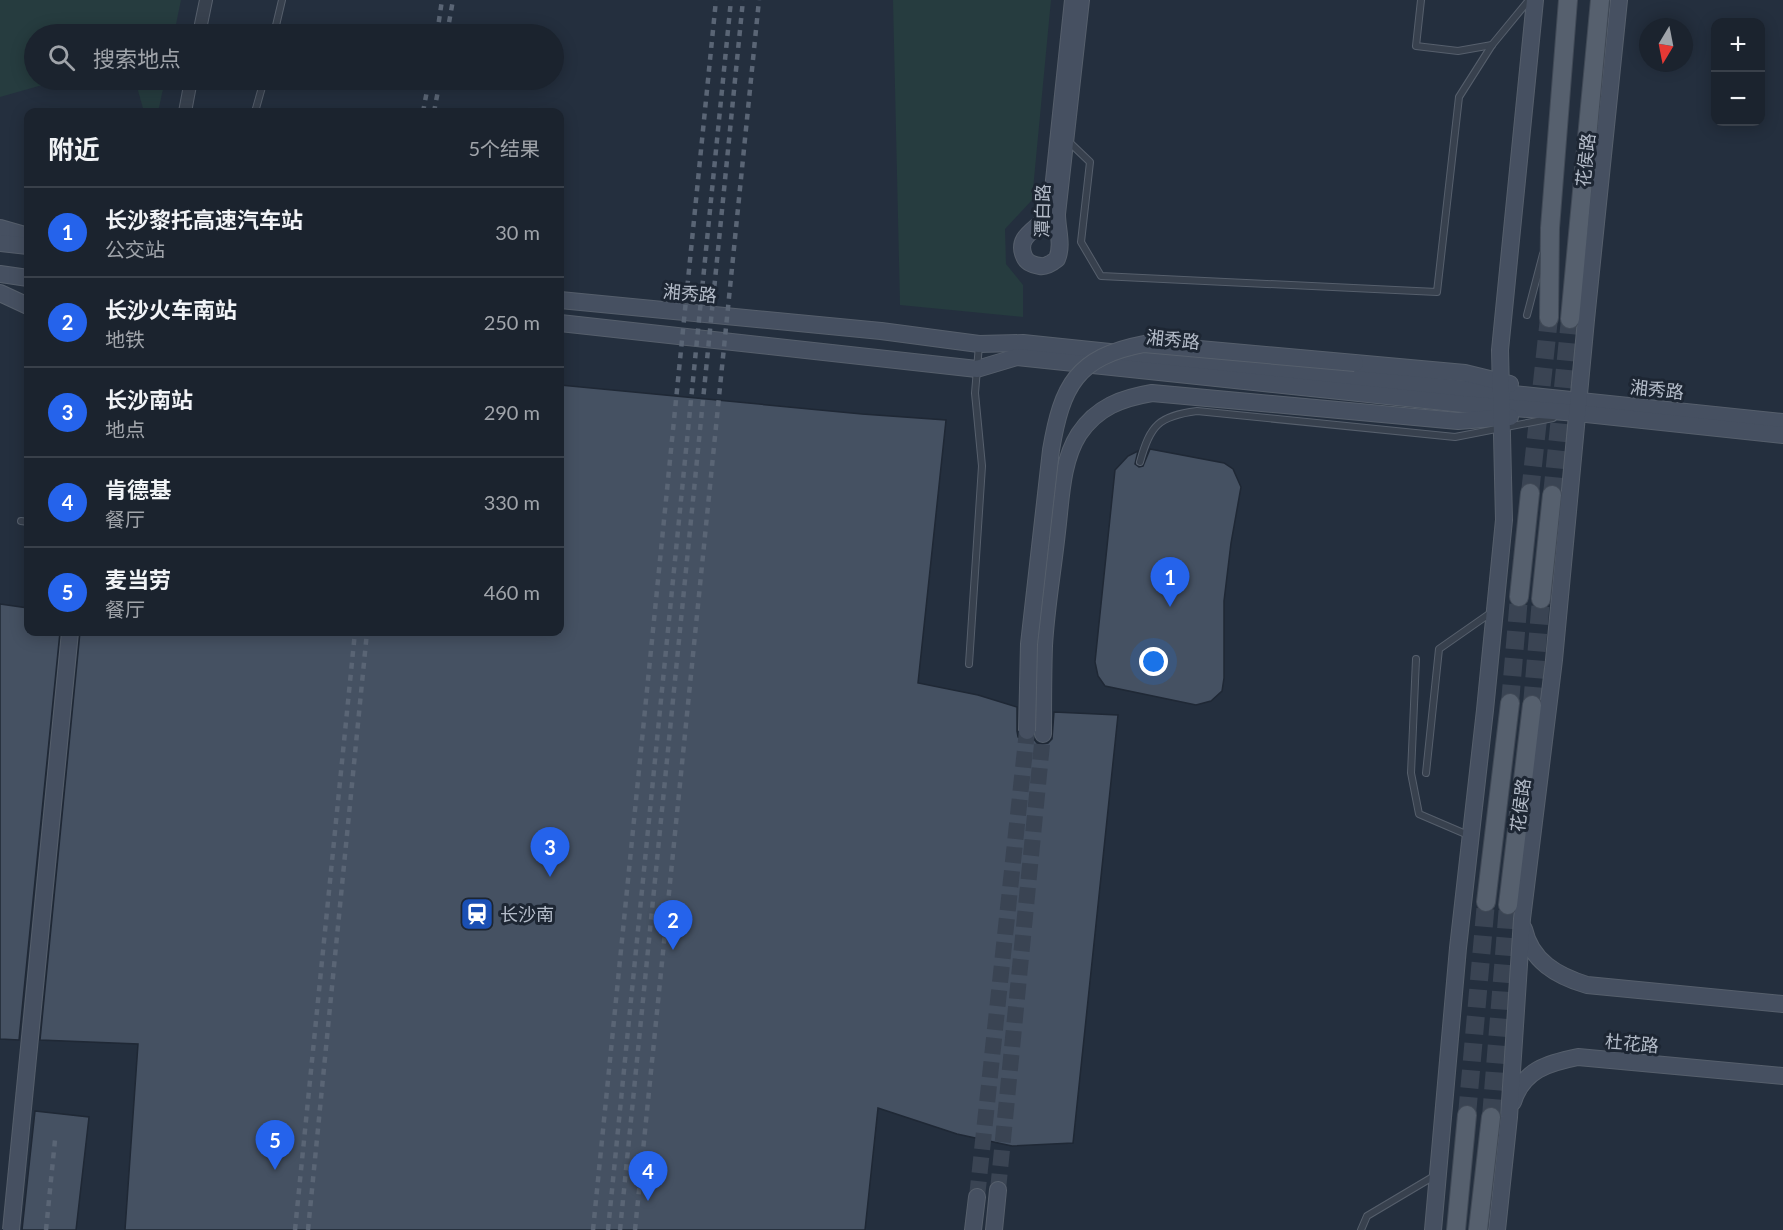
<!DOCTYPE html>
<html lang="zh">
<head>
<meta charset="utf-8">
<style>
  body { margin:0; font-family:Lato,"Noto Sans SC",sans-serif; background:#282f3a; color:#f1f3f6 }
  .controls { position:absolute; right:18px; top:18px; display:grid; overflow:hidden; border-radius:12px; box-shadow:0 3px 15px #0003 }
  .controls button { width:54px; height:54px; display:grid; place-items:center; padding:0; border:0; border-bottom:2px solid #39404a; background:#1b232e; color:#f1f3f6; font:30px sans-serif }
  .compass { position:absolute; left:1639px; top:18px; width:54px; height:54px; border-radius:50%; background:#1b232e; box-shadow:0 3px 15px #0003; rotate:190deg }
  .you { position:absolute; left:1154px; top:662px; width:21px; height:21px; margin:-15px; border:4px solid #fff; border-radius:50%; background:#1a73e8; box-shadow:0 0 0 9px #1a73e833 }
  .badge { display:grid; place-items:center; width:39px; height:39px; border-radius:50%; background:#2563eb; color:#fff; font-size:20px; font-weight:700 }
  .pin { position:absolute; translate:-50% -50px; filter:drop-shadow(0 2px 3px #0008) }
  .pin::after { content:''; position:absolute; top:32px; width:21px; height:18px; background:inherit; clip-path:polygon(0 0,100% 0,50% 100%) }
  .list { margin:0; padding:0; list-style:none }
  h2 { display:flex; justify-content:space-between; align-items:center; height:78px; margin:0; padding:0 24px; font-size:26px }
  h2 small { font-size:20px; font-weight:400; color:#a0a4aa }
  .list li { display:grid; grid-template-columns:39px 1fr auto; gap:18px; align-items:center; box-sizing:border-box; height:90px; padding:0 24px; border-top:2px solid #39404a }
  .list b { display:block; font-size:22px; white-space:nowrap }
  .list p { margin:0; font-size:20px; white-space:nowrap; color:#a0a4aa }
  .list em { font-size:20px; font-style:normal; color:#a0a4aa }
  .icon { flex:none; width:33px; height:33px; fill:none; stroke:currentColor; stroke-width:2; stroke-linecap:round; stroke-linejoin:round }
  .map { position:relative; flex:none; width:1783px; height:1230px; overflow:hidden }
  .search { position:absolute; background:#1b232e; box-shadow:0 3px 15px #0003; left:24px; top:24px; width:540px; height:66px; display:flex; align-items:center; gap:15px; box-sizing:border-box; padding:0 21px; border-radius:33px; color:#a0a4aa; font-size:22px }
  .panel { position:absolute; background:#1b232e; box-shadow:0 3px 15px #0003; left:24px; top:108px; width:540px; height:528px; border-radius:12px }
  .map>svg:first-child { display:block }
</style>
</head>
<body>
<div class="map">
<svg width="1783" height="1230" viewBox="0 0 1783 1230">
  <rect width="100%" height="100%" fill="#242f3e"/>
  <g fill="#263c3f">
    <path d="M 0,0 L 181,0 L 174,34 L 34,34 L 34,80 L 60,80 L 0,97 Z"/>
    <path d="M 893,0 L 1051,0 L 1032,200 L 1005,229 L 1006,264 L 1023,285 L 1023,317 L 900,305 Z"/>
    <path d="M 135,80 L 165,80 L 158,112 L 144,112 Z"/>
  </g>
  <g fill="#455162" stroke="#1f2835" stroke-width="1.5">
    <path d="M 560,385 L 862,414 L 946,420 L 918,683 L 978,695 L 1017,707 L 1017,731 L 1018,737 L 1026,741 L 1034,739 L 1037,743 L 1042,744 L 1048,743 L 1052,739 L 1054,712 L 1118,715 L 1073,1143 L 1012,1146 L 957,1134 L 878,1108 L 865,1230 L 125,1230 L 138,1044 L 40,1040 L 80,632 L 560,632 Z"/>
    <path d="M 1150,449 L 1224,463 L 1233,469 L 1241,487 L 1231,543 L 1224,601 L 1224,678 L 1222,691 L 1211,701 L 1196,705 L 1105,686 L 1098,676 L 1095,662 L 1115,470 L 1128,456 L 1138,451 L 1135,464 L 1139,467 L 1143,466 Z"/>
    <path d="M 0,604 L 28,608 L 28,632 L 60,632 L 19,1040 L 0,1039 Z"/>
    <path d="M 35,1111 L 89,1117 L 76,1230 L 22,1230 Z"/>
  </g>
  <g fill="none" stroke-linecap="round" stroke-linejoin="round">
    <g stroke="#3a4453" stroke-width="16" stroke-dasharray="16 8" stroke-linecap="butt">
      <path d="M 998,1190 L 1043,734"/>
      <path d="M 977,1197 L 1027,731"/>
    </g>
    <g stroke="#3a4453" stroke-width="18" stroke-dasharray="18 9" stroke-linecap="butt">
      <path d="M 1530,493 L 1549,318"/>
      <path d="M 1552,495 L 1570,319"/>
      <path d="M 1510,703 L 1519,597"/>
      <path d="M 1532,705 L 1541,599"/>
      <path d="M 1467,1115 L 1486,902"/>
      <path d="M 1491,1117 L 1508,905"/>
    </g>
    <defs>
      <g id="lane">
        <path d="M 1421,0 L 1416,46 L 1458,51 L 1492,45"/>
        <path d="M 274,34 L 282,0"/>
        <path d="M 255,112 L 264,80"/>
        <path d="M 1068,141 L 1090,162 L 1081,242 L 1101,276 L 1437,292 L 1459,97 L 1492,45 L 1529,0"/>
        <path d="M 1527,315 L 1543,254"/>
        <path d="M 1140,462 C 1150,425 1159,416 1197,411 L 1455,437 L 1553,418"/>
        <path d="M 21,521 L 28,522"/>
        <path d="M 1416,659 L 1411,773 L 1419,814 L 1468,835"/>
        <path d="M 969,664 L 982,466 L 975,393 L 979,345"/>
        <path d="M 1426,773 L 1439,649 L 1492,612"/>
        <path d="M 1361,1230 L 1367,1216 L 1436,1175"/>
      </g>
      <g id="street">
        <path d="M 199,34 L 206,0"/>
        <path d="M 185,112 L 191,80"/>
      </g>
      <g id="secondary">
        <path d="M 1073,0 L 1051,209 C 1045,228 1014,233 1024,256 C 1026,262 1033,265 1040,266 C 1046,267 1052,263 1057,259 C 1063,245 1057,229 1057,214 L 1081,0"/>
        <path d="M 0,228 L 28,236"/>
        <path d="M 0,243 L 28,246"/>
        <path d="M 0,274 L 28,278"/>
        <path d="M 0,293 L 28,306"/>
        <path d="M 560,300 L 881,331 L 979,344 L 1023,343 L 1783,422"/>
        <path d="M 560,323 L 977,369 L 1017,357 L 1463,404 L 1577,413 L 1783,435"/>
        <path d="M 1355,363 L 1465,373 L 1510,384"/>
        <path d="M 1043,734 C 1043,705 1043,675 1044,646 C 1046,608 1053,570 1057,532 C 1061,501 1061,462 1079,434 C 1097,407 1122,398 1152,393 L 1458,421 L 1510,417"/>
        <path d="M 1524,929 C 1531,961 1557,976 1587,985 L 1783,1004"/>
        <path d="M 1513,1102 C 1523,1070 1548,1063 1578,1057 L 1783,1076"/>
        <path d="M 973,1230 L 977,1197"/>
        <path d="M 994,1230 L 998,1190"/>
        <path d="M 1433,1230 L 1458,948 L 1485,710 L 1504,520 L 1500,350 L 1535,0"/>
        <path d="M 1497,1230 L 1509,1117 L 1522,919 L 1554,660 L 1586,320 L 1619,0"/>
      </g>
      <g id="primary">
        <path d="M 1549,318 L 1550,228 L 1568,0"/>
        <path d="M 1570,319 L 1600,0"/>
        <path d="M 1519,597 L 1530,493"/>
        <path d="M 1541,599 L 1552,495"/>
        <path d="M 1486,902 L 1510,703"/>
        <path d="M 1508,905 L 1532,705"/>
        <path d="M 1456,1230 L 1467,1115"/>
        <path d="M 1478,1230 L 1491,1117"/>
      </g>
    </defs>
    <use href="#lane" stroke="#565f6c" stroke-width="8"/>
    <use href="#street" stroke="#565f6c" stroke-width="14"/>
    <use href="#secondary" stroke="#565f6c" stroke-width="18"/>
    <use href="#primary" stroke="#414a57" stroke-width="20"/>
    <use href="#lane" stroke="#38414e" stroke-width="6"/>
    <use href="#street" stroke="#38414e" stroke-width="12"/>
    <use href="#secondary" stroke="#465061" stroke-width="16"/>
    <use href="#primary" stroke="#56606e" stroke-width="18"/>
    <g stroke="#5a6575" stroke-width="4.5" stroke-dasharray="6 6" stroke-linecap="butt">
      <path d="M 437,34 L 442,0"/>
      <path d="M 447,34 L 453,0"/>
      <path d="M 423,112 L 429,80"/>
      <path d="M 434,112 L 440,80"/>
      <path d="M 46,1230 L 55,1140"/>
      <path d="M 295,1230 L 355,632"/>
      <path d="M 308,1230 L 367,632"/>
      <path d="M 593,1230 L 716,0"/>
      <path d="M 608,1230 L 731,0"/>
      <path d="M 620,1230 L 743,0"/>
      <path d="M 635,1230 L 759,0"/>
    </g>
    <defs>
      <g id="secondary-bridge">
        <path d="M 1027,731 L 1029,644 L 1051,450 C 1062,386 1076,357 1144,344 L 1355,363"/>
        <path d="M 11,1230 L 70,632"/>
      </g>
    </defs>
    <use href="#secondary-bridge" stroke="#565f6c" stroke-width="18" stroke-linecap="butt"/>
    <use href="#secondary-bridge" stroke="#465061" stroke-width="16"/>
  </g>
  <defs>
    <symbol id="station-square" viewBox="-11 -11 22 22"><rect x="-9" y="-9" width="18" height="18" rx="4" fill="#1a4fb4" stroke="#1d2633"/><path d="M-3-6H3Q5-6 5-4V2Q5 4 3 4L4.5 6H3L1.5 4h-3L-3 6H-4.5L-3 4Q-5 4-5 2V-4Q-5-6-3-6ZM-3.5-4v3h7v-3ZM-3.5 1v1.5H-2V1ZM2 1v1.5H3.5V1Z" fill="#fff"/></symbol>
  </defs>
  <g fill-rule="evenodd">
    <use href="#station-square" x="458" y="895" width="38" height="38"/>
  </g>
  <g text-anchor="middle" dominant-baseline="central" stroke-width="6" stroke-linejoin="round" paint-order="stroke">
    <g font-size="18" fill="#b4bcc9" stroke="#1d2633">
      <text transform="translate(1585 160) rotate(-84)">花侯路</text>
      <text transform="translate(1042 211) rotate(-89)">潭白路</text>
      <text transform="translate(690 293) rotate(5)">湘秀路</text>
      <text transform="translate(1173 339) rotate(6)">湘秀路</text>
      <text transform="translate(1657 389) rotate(6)">湘秀路</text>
      <text transform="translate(1520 805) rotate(-83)">花侯路</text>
      <text transform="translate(1632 1043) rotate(5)">杜花路</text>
    </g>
    <g font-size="18" fill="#b4bcc9" stroke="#1d2633" text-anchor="start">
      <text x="500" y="914">长沙南</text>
    </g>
  </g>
</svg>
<div class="controls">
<button>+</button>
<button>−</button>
</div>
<svg class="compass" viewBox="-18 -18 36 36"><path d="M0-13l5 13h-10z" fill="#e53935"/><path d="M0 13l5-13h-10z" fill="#a0a4aa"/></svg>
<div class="you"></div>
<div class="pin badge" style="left:1170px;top:607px">1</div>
<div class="pin badge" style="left:673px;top:950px">2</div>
<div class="pin badge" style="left:550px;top:877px">3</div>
<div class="pin badge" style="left:648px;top:1201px">4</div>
<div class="pin badge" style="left:275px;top:1170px">5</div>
<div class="search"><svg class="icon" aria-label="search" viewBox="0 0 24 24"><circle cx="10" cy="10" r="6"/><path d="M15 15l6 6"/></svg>搜索地点</div>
<section class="panel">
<h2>附近<small>5个结果</small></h2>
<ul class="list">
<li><span class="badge">1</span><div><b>长沙黎托高速汽车站</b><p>公交站</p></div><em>30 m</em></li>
<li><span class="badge">2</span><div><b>长沙火车南站</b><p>地铁</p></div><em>250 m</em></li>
<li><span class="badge">3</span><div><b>长沙南站</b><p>地点</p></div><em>290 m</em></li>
<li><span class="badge">4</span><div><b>肯德基</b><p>餐厅</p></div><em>330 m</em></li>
<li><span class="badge">5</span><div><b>麦当劳</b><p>餐厅</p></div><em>460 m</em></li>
</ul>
</section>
</div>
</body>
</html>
